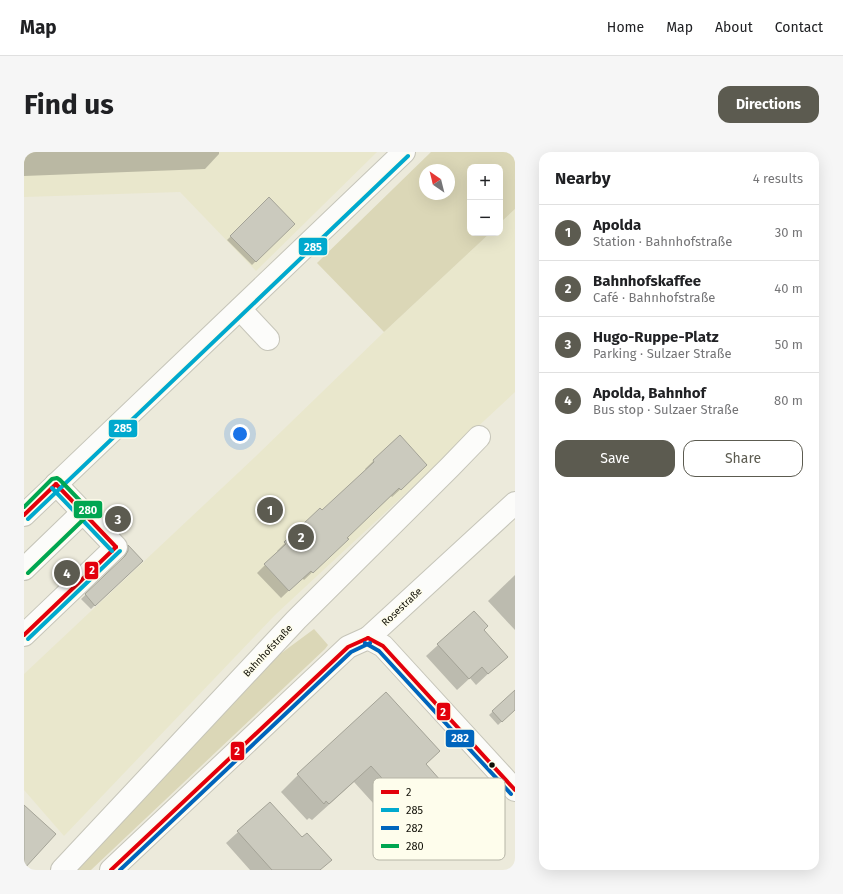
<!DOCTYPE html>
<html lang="en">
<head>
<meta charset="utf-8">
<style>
  body { margin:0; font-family:"Fira Sans",sans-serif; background:#f6f6f6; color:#202124 }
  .controls { position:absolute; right:12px; top:12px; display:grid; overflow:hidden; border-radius:8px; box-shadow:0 4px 16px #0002 }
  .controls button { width:36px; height:36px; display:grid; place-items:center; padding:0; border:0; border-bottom:1px solid #e0e0e0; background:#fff; color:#202124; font:20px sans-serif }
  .compass { position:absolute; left:395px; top:12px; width:36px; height:36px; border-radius:50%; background:#fff; box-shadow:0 4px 16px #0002; rotate:325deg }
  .you { position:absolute; left:216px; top:282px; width:14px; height:14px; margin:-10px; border:3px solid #fff; border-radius:50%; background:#1a73e8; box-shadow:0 0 0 6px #1a73e833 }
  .badge { display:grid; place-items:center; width:26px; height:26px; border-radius:50%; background:#5c5b50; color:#fff; font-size:13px; font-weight:700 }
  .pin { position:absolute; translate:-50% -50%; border:2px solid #fff; box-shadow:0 1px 4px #0006 }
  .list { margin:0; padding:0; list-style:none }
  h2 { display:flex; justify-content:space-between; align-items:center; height:52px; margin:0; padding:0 16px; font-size:17px }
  h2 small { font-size:13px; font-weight:400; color:#757577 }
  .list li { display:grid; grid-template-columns:26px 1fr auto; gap:12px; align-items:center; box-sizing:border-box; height:56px; padding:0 16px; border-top:1px solid #e0e0e0 }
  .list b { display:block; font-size:15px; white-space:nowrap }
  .list p { margin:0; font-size:13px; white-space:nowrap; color:#757577 }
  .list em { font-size:13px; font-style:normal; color:#757577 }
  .actions { display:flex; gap:8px; padding:12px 16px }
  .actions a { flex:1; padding:9px 0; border:1px solid #5c5b50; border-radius:12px; text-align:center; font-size:14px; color:#5c5b50 }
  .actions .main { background:#5c5b50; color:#fff }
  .map { position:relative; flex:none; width:491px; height:718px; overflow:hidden; border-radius:12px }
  header { display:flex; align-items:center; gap:24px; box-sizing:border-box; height:56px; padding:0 20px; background:#fff; border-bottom:1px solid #e0e0e0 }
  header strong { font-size:19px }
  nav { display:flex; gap:22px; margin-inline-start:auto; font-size:14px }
  .intro { display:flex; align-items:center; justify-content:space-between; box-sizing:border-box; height:96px; padding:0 24px }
  h1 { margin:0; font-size:28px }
  .button { padding:10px 18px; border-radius:12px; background:#5c5b50; color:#fff; font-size:14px; font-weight:700 }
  main { display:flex; gap:24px; padding:0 24px }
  aside { flex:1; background:#fff; border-radius:12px; box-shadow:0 4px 16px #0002 }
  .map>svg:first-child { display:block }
</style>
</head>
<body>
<header>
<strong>Map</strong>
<nav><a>Home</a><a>Map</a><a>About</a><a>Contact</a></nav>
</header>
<div class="intro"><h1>Find us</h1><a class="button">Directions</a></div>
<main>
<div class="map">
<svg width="491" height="718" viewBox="0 0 491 718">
  <rect width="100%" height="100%" fill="#eceadb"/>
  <g fill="#e9e7cc">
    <path d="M 0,0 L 353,0 L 232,119 L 156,40 L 0,45 Z"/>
    <path d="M 491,57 L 491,240 L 251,463 L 40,684 L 0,638 L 0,522 L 231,305 L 360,180 L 466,81 L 476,81 L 476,71 Z"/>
  </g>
  <g fill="#dbd7b7" fill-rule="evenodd">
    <path d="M 407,0 L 491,0 L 491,57 L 476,71 L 476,15 L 446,15 L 446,81 L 466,81 L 360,180 L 293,111 ZM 401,18 L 425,18 L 425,42 L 401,42 Z"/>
    <path d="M 290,477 L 304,493 L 301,497 L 67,718 L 46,718 L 244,511 Z"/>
  </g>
  <g fill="#0003">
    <path d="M 0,0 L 195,0 L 195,2 L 181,17 L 0,24 Z"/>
    <path d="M 245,47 L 269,72 L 228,113 L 203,88 Z"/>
    <path d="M 375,284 L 394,321 L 368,345 L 367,344 L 322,386 L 315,395 L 280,428 L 278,426 L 257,446 L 233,421 L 254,400 L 253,399 L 261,391 L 296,358 L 298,359 L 342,318 L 341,317 Z"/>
    <path d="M 104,394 L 117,408 L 67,457 L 57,447 L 97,409 L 100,404 L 101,398 Z"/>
    <path d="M 491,423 L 491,478 L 464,449 Z"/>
    <path d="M 458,478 L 482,505 L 452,533 L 446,526 L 433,538 L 402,504 L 414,493 Z"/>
    <path d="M 491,539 L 491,557 L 474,573 L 465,563 Z"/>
    <path d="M 362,541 L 401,613 L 416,629 L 399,645 L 369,673 L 330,630 L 288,668 L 285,666 L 283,668 L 257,640 L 274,623 Z"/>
    <path d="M 246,651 L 296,718 L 224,718 L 226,718 L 202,691 Z"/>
  </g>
  <g fill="#cbcabe" stroke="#a4a397">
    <path d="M 245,45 L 271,72 L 232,110 L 206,84 Z"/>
    <path d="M 376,283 L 403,313 L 377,338 L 375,336 L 323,386 L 325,387 L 289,421 L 287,419 L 265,439 L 240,412 L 262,392 L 260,390 L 296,356 L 298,358 L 350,310 L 349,308 Z"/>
    <path d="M 104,393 L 119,409 L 71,454 L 61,442 L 101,404 L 104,399 Z"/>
    <path d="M 450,459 L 464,474 L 460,478 L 484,505 L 464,522 L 458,515 L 445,527 L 413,492 Z"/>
    <path d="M 491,538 L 491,558 L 478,570 L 468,559 Z"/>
    <path d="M 362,540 L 416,599 L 402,612 L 417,629 L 386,657 L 347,614 L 305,652 L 302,649 L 300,652 L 273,622 Z"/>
    <path d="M 246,650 L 278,685 L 283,681 L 308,708 L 296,718 L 248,718 L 213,679 Z"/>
    <path d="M 0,653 L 32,682 L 0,717 Z"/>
  </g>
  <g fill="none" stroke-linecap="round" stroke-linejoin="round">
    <defs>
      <g id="minor">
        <path d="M 216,157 L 244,187"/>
        <path d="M 0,417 L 59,360"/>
        <path d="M 0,483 L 92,395 L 32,332"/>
        <path d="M 344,486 L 491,351"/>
        <path d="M 38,718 L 272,468 L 426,315 L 455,285"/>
      </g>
      <g id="major">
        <path d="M 0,363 L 380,0"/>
        <path d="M 87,718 L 324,495 L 344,486 L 359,494 L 491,638"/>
      </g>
    </defs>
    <use href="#minor" stroke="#c6c5b9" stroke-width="24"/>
    <use href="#major" stroke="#c6c5b9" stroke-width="24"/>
    <use href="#minor" stroke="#fcfcfa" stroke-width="22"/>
    <use href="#major" stroke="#fcfcfa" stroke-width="22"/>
    <defs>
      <g id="bus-1">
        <path d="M 32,332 L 92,395"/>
        <path d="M 0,363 L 32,332"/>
        <path d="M 0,483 L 92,395"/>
        <path d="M 344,486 L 359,494 L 491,638"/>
        <path d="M 87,718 L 324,495 L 344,486"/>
      </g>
      <g id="bus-2">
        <path d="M 28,336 L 88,399"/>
        <path d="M 4,367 L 384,4"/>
        <path d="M 4,487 L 96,399"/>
      </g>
      <g id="bus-3">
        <path d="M 341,491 L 355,499 L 487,642"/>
        <path d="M 96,718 L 327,500 L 346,491"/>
      </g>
      <path id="bus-4" d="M 0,355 L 28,327 L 33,326 L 36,328 L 63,356 L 65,360 L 63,364 L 4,421"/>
    </defs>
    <use href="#bus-1" stroke="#fefdec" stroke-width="7"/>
    <use href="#bus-2" stroke="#fefdec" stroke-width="7"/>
    <use href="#bus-3" stroke="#fefdec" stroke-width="7"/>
    <use href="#bus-4" stroke="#fefdec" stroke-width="7"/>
    <use href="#bus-1" stroke="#e3000b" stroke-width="4"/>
    <use href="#bus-2" stroke="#00a9ce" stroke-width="4"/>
    <use href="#bus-3" stroke="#0065bd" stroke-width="4"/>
    <use href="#bus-4" stroke="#00a651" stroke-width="4"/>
  </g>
  <circle fill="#0f0e05" stroke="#fefdec" stroke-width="1.5" cx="468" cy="613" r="3.5"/>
  <g text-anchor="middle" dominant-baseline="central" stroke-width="3" stroke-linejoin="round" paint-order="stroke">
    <g font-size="10" fill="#0f0e05" stroke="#fefdec">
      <text transform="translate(378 455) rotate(-43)">Rosestraße</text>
      <text transform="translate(244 499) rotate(-47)">Bahnhofstraße</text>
    </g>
  </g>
  <rect x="349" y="626" width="132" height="82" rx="6" fill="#fefdec" stroke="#b6b5a7" stroke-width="1"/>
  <rect x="357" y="638" width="18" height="4" fill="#e3000b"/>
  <rect x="357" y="656" width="18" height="4" fill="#00a9ce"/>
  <rect x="357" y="674" width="18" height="4" fill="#0065bd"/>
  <rect x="357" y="692" width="18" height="4" fill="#00a651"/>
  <g font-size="11" fill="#0f0e05">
    <text x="382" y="644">2</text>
    <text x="382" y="662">285</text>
    <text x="382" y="680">282</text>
    <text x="382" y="698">280</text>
  </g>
  <g stroke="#fefdec" stroke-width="1.5">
    <rect x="274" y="85" width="30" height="19" rx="4" fill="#00a9ce"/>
    <rect x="84" y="267" width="30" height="19" rx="4" fill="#00a9ce"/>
    <rect x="49" y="348" width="30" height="19" rx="4" fill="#00a651"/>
    <rect x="60" y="409" width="15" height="19" rx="4" fill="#e3000b"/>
    <rect x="412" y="550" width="15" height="19" rx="4" fill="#e3000b"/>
    <rect x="421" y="577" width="30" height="19" rx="4" fill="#0065bd"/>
    <rect x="206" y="589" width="15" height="20" rx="4" fill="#e3000b"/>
  </g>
  <g font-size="11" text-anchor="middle" font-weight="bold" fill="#fff">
    <text x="289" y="99">285</text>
    <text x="99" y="280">285</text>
    <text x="64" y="362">280</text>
    <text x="68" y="422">2</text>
    <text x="419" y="564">2</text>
    <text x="436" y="590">282</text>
    <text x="213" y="603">2</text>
  </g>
</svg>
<div class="controls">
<button>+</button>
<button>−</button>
</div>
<svg class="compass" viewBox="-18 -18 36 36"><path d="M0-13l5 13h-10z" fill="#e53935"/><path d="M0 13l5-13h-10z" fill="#757577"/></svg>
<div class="you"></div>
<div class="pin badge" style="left:246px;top:358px">1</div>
<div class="pin badge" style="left:277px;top:385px">2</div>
<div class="pin badge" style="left:94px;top:367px">3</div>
<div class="pin badge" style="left:43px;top:421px">4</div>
</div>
<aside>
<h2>Nearby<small>4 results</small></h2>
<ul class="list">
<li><span class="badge">1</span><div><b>Apolda</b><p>Station · Bahnhofstraße</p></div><em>30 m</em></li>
<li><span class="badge">2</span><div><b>Bahnhofskaffee</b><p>Café · Bahnhofstraße</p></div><em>40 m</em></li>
<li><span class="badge">3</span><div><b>Hugo-Ruppe-Platz</b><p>Parking · Sulzaer Straße</p></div><em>50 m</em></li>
<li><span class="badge">4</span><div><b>Apolda, Bahnhof</b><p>Bus stop · Sulzaer Straße</p></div><em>80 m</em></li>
</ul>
<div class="actions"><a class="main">Save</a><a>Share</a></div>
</aside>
</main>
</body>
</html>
